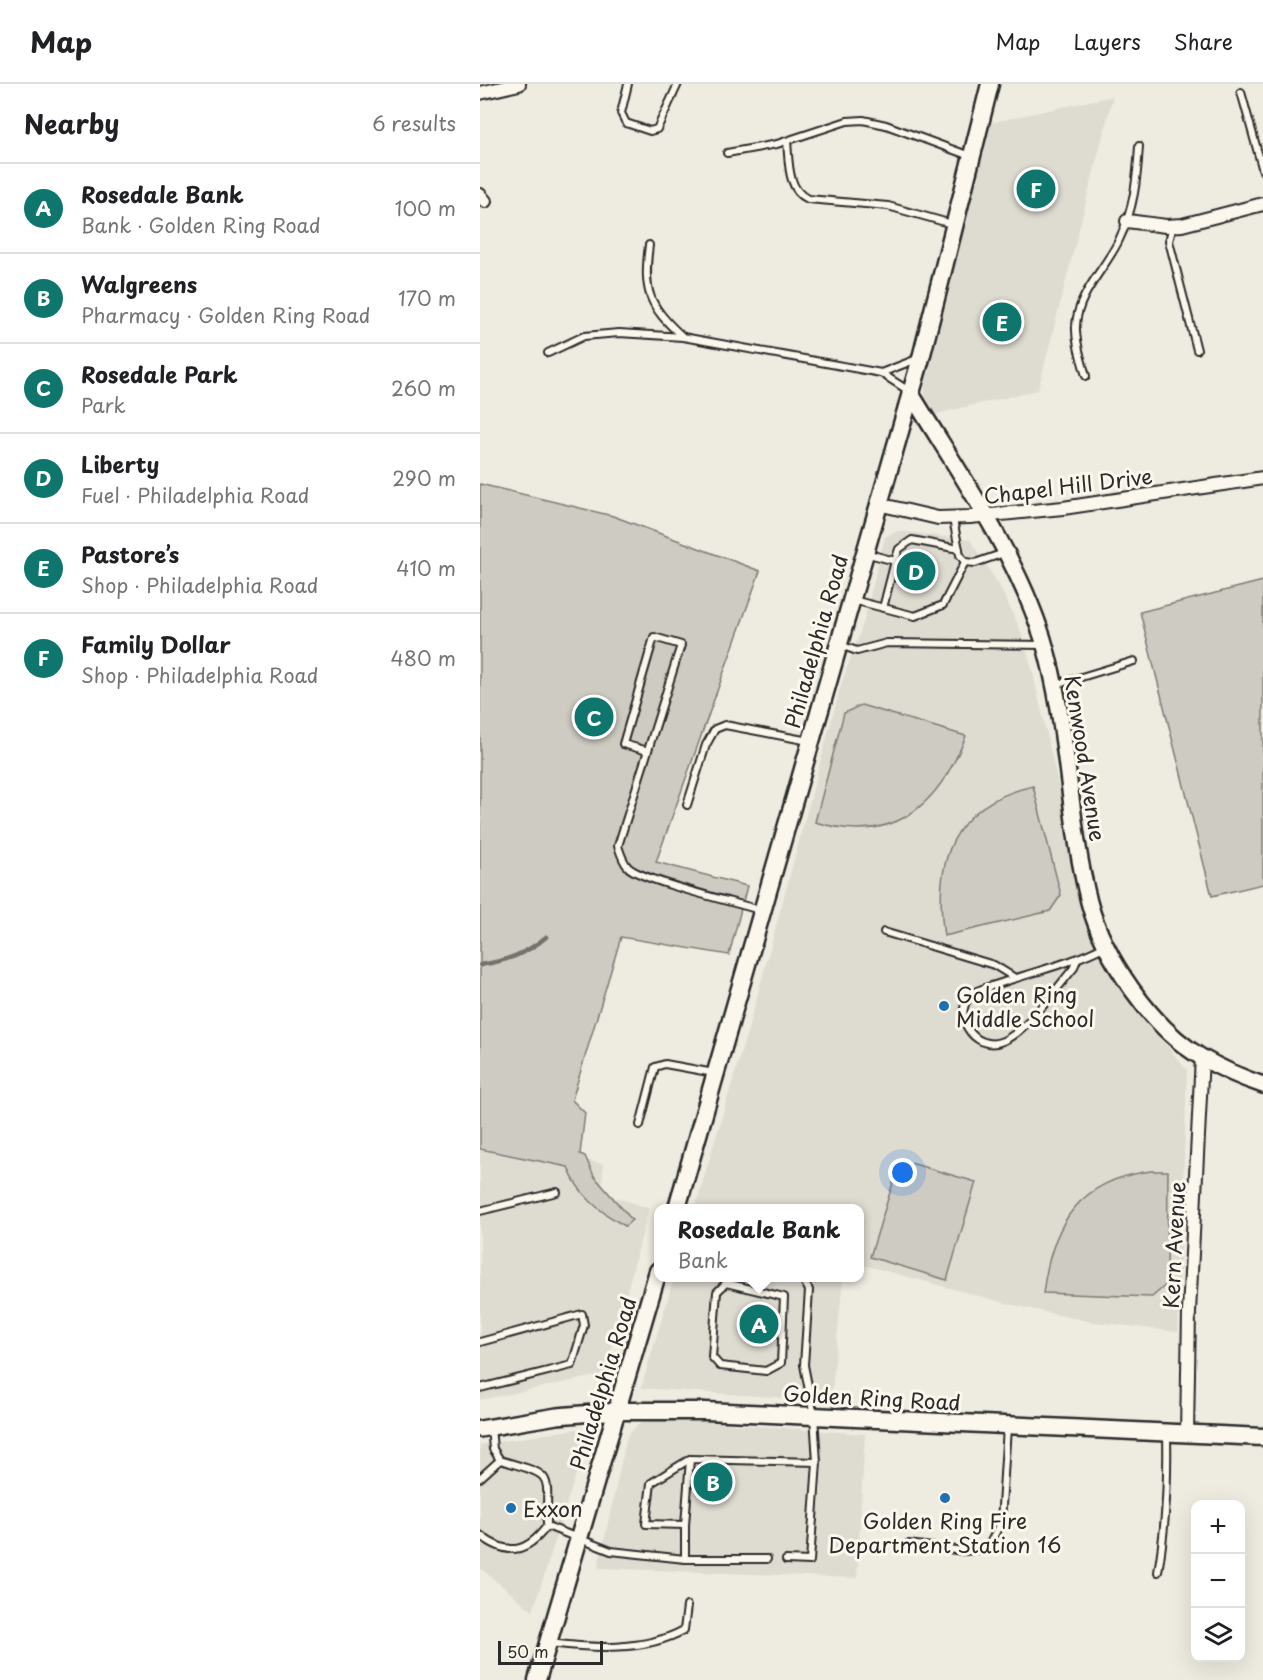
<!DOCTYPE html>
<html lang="en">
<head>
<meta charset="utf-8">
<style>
  body { margin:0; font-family:"Playpen Sans",sans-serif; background:#f2f2f2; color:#202124 }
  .controls { position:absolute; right:18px; bottom:18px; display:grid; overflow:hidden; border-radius:12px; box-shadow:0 6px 24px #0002 }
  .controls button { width:54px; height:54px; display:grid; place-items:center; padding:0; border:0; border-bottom:2px solid #e0e0e0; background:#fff; color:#202124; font:30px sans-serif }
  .scale { position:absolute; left:18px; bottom:15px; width:105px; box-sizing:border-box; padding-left:6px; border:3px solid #2b2b2b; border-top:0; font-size:16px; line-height:21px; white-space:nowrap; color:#2b2b2b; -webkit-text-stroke:4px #fbf7ec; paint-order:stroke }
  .you { position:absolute; left:423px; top:1089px; width:21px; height:21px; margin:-15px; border:4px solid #fff; border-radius:50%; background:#1a73e8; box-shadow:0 0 0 9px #1a73e833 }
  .badge { display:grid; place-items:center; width:39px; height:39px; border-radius:50%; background:#0f766e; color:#fff; font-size:20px; font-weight:700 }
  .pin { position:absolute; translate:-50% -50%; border:3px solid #fff; box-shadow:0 2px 6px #0006 }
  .popup { position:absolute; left:174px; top:1120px; width:210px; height:78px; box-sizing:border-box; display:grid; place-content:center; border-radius:12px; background:#fff; filter:drop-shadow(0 2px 4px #0005); font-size:20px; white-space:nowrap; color:#757577 }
  .popup b { font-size:22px; color:#202124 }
  .popup::after { content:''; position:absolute; left:50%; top:100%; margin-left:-12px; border:12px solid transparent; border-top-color:#fff }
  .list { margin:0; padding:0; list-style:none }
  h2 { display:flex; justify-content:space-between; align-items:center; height:78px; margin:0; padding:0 24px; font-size:26px }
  h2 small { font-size:20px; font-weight:400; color:#757577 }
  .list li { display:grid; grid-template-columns:39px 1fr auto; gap:18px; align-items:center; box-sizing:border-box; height:90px; padding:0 24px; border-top:2px solid #e0e0e0 }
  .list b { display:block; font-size:22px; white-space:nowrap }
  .list p { margin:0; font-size:20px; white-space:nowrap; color:#757577 }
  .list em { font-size:20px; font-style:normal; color:#757577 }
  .icon { flex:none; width:33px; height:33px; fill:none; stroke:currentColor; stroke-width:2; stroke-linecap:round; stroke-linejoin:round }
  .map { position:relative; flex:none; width:783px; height:1596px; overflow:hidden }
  header { display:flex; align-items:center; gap:36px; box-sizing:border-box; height:84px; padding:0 30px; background:#fff; border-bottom:2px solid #e0e0e0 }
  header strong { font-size:28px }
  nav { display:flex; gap:33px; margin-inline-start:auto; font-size:21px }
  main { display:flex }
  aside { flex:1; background:#fff }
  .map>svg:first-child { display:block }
</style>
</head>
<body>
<header>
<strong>Map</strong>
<nav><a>Map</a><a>Layers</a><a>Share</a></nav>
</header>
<main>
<aside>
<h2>Nearby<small>6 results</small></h2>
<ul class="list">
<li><span class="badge">A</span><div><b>Rosedale Bank</b><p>Bank · Golden Ring Road</p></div><em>100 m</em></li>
<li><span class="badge">B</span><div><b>Walgreens</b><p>Pharmacy · Golden Ring Road</p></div><em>170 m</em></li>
<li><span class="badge">C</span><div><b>Rosedale Park</b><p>Park</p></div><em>260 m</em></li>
<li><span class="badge">D</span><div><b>Liberty</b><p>Fuel · Philadelphia Road</p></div><em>290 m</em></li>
<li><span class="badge">E</span><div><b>Pastore’s</b><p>Shop · Philadelphia Road</p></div><em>410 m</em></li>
<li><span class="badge">F</span><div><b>Family Dollar</b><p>Shop · Philadelphia Road</p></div><em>480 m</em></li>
</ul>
</aside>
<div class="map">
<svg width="783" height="1596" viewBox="0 0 783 1596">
  <rect width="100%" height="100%" fill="#eeebe0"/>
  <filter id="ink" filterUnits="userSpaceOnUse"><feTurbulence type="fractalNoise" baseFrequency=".0167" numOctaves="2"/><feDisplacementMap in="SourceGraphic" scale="12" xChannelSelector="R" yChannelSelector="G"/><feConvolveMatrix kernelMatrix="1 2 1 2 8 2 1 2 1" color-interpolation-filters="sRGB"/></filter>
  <g filter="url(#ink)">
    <g fill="#dedbd1">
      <path d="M 633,12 L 558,306 L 456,330 L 445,312 L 445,296 L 510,39 Z"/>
      <path d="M 418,447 L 490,456 L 520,503 L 540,545 L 552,585 L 613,855 L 642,908 L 707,986 L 698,1248 L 607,1237 L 533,1221 L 380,1180 L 380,1124 L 215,1124 L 271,935 L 361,601 L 383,540 L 405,453 Z"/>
      <path d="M 0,1053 L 123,1080 L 122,1109 L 169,1124 L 125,1290 L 0,1316 Z"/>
      <path d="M 194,1194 L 363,1194 L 351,1317 L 161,1304 Z"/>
      <path d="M 170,1334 L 385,1350 L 377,1494 L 118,1484 L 147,1353 L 158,1340 Z"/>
      <path d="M 96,1345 L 106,1352 L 101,1374 L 53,1527 L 0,1484 L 0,1361 Z"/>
    </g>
    <g fill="#cecbc2" stroke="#7c7b76" stroke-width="1.5">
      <path d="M 0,400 L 133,432 L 280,487 L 176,778 L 267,802 L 249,871 L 141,853 L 92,1016 L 105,1029 L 100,1070 L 105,1072 L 114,1092 L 152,1136 L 145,1142 C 120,1128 98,1111 88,1083 L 0,1065 Z"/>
      <path d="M 783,497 L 783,800 L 732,812 L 660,528 Z"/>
      <path d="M 381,621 L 486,652 C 458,722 414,762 335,738 L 364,629 Z"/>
      <path d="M 553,702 L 581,811 L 570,827 L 464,852 C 453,777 472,720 553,702 Z"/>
      <path d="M 420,1076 L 496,1098 L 467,1196 L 390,1173 Z"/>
      <path d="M 671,1087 L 688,1087 L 687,1200 L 672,1213 L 563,1209 C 572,1140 598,1096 671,1087 Z"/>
    </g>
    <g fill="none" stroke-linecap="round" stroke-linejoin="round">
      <path stroke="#74726e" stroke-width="4.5" d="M 0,881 C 26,877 46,870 66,853"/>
      <defs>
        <g id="service">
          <path d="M 148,0 L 141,29 L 146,39 L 170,47 L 177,45 L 198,0"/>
          <path d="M 761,8 L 783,87"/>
          <path d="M 307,57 C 309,77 307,106 328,115 L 408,122 L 472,140"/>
          <path d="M 247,69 L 297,60 L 367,37 L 383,36 L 406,41 L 490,72"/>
          <path d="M 693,142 L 689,157 L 717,266"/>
          <path d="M 169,161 C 163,207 168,222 203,253"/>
          <path d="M 68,269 L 104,252 L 139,249 L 203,253 L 401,289 L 429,307"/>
          <path d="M 401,289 L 437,275"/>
          <path d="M 606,292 C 602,277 595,258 596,242 C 597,210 626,184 639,156 C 654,125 657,95 659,62"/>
          <path d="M 473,435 L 480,471 L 485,478 L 495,479 L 524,469"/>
          <path d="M 385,469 L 415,477 L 419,465 L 432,456 L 479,465"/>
          <path d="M 373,516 L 435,532 L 463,521 L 485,478"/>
          <path d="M 403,524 L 415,477"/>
          <path d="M 360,561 L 377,567 L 407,559 L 564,561"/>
          <path d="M 575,601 L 654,577"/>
          <path d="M 168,667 L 143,660 L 174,553 L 201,561 L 138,762 C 140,768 143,778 148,783 C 160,796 257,819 280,826"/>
          <path d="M 207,721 L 226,661 L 235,645 L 245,641 L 329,657"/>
          <path d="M 404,848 L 514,881 L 535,894"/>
          <path d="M 597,876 L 593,885 C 575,906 548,946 523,957 C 493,970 468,926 495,908 C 502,904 513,902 521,899 C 556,887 593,879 625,862"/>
          <path d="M 160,1041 L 175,983 L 185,980 L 234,989"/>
          <path d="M 0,1127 L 77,1108"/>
          <path d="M 246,1199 L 304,1213 L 301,1279 L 286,1287 L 240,1282 L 232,1273 L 237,1208 L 251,1194"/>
          <path d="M 0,1258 L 102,1230 L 104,1241 L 92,1281 L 0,1304"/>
          <path d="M 11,1343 L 13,1365 L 20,1376 C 77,1393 66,1387 67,1442 L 131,1467 L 205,1475 L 287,1475"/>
          <path d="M 0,1394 L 20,1376"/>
          <path d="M 205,1441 L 210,1375"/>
          <path d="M 0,1451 C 27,1472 46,1470 67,1442"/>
          <path d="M 428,1460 L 484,1467 L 507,1465 L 521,1438 L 527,1343"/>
          <path d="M 205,1475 L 205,1441 L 166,1440 L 171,1399 L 210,1375 L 337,1378"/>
          <path d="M 306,1476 L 330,1477 L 337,1378 L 334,1332 L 324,1281 L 329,1206 L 322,1194"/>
          <path d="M 678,1488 C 686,1442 688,1396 687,1350"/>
          <path d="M 69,1559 C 112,1564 164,1568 204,1546 L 207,1522"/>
        </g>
        <g id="minor">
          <path d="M 0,9 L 39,0"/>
          <path d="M 0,111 L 5,117"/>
          <path d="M 647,137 L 686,142 L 702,141 L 783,120"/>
          <path d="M 398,420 L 458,434 L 490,433 L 583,424 L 783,394"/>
          <path d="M 707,1350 L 709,1228 L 722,973"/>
        </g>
        <g id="tertiary">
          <path d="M 430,308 C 477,386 535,467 563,555 C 589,641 587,731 609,818 C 624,874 671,943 721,973 C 740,984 762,994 783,1001"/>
          <path d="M 0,1345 L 77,1332 L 138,1327"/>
        </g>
        <g id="secondary">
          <path d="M 197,1124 L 441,274 L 510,0"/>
          <path d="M 138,1327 L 225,1327 L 783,1353"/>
          <path d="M 57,1596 L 178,1187"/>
        </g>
      </defs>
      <use href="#service" stroke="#2b2b2b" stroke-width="10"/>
      <use href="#minor" stroke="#2b2b2b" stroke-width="16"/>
      <use href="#tertiary" stroke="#2b2b2b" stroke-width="20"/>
      <use href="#secondary" stroke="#2b2b2b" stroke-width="21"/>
      <use href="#service" stroke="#fbf7ec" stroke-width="6"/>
      <use href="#minor" stroke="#fbf7ec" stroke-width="12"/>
      <use href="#tertiary" stroke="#fbf7ec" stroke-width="15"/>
      <use href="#secondary" stroke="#fbf7ec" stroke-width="16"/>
    </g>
  </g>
  <g fill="#1f6fb2" stroke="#fbf7ec" stroke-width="2">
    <circle cx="464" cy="922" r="6"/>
    <circle cx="465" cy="1414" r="6"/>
    <circle cx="31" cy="1424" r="6"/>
  </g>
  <g text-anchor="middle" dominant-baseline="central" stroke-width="6" stroke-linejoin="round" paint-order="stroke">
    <g font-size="21" fill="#2b2b2b" stroke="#fbf7ec">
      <text transform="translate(588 401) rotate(-7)">Chapel Hill Drive</text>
      <text transform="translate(335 557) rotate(-74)">Philadelphia Road</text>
      <text transform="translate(606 674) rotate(81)">Kenwood Avenue</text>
      <text transform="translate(693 1161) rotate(-87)">Kern Avenue</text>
      <text transform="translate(122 1299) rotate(-73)">Philadelphia Road</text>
      <text transform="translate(392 1313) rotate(3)">Golden Ring Road</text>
    </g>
    <g font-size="21" fill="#2b2b2b" stroke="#fbf7ec" text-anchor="start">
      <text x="476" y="910">Golden Ring<tspan x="476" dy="24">Middle School</tspan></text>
      <text x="43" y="1424">Exxon</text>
      <text x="465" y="1436" text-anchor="middle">Golden Ring Fire<tspan x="465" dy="24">Department Station 16</tspan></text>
    </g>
  </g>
</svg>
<div class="controls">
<button>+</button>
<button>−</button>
<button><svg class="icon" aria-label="layers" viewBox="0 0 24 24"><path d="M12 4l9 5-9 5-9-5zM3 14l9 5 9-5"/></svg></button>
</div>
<div class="scale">50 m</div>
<div class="you"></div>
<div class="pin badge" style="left:279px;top:1240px">A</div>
<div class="popup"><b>Rosedale Bank</b>Bank</div>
<div class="pin badge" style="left:233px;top:1398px">B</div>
<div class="pin badge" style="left:114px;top:633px">C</div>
<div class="pin badge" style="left:436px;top:487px">D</div>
<div class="pin badge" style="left:522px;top:238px">E</div>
<div class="pin badge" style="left:556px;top:105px">F</div>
</div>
</main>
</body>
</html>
